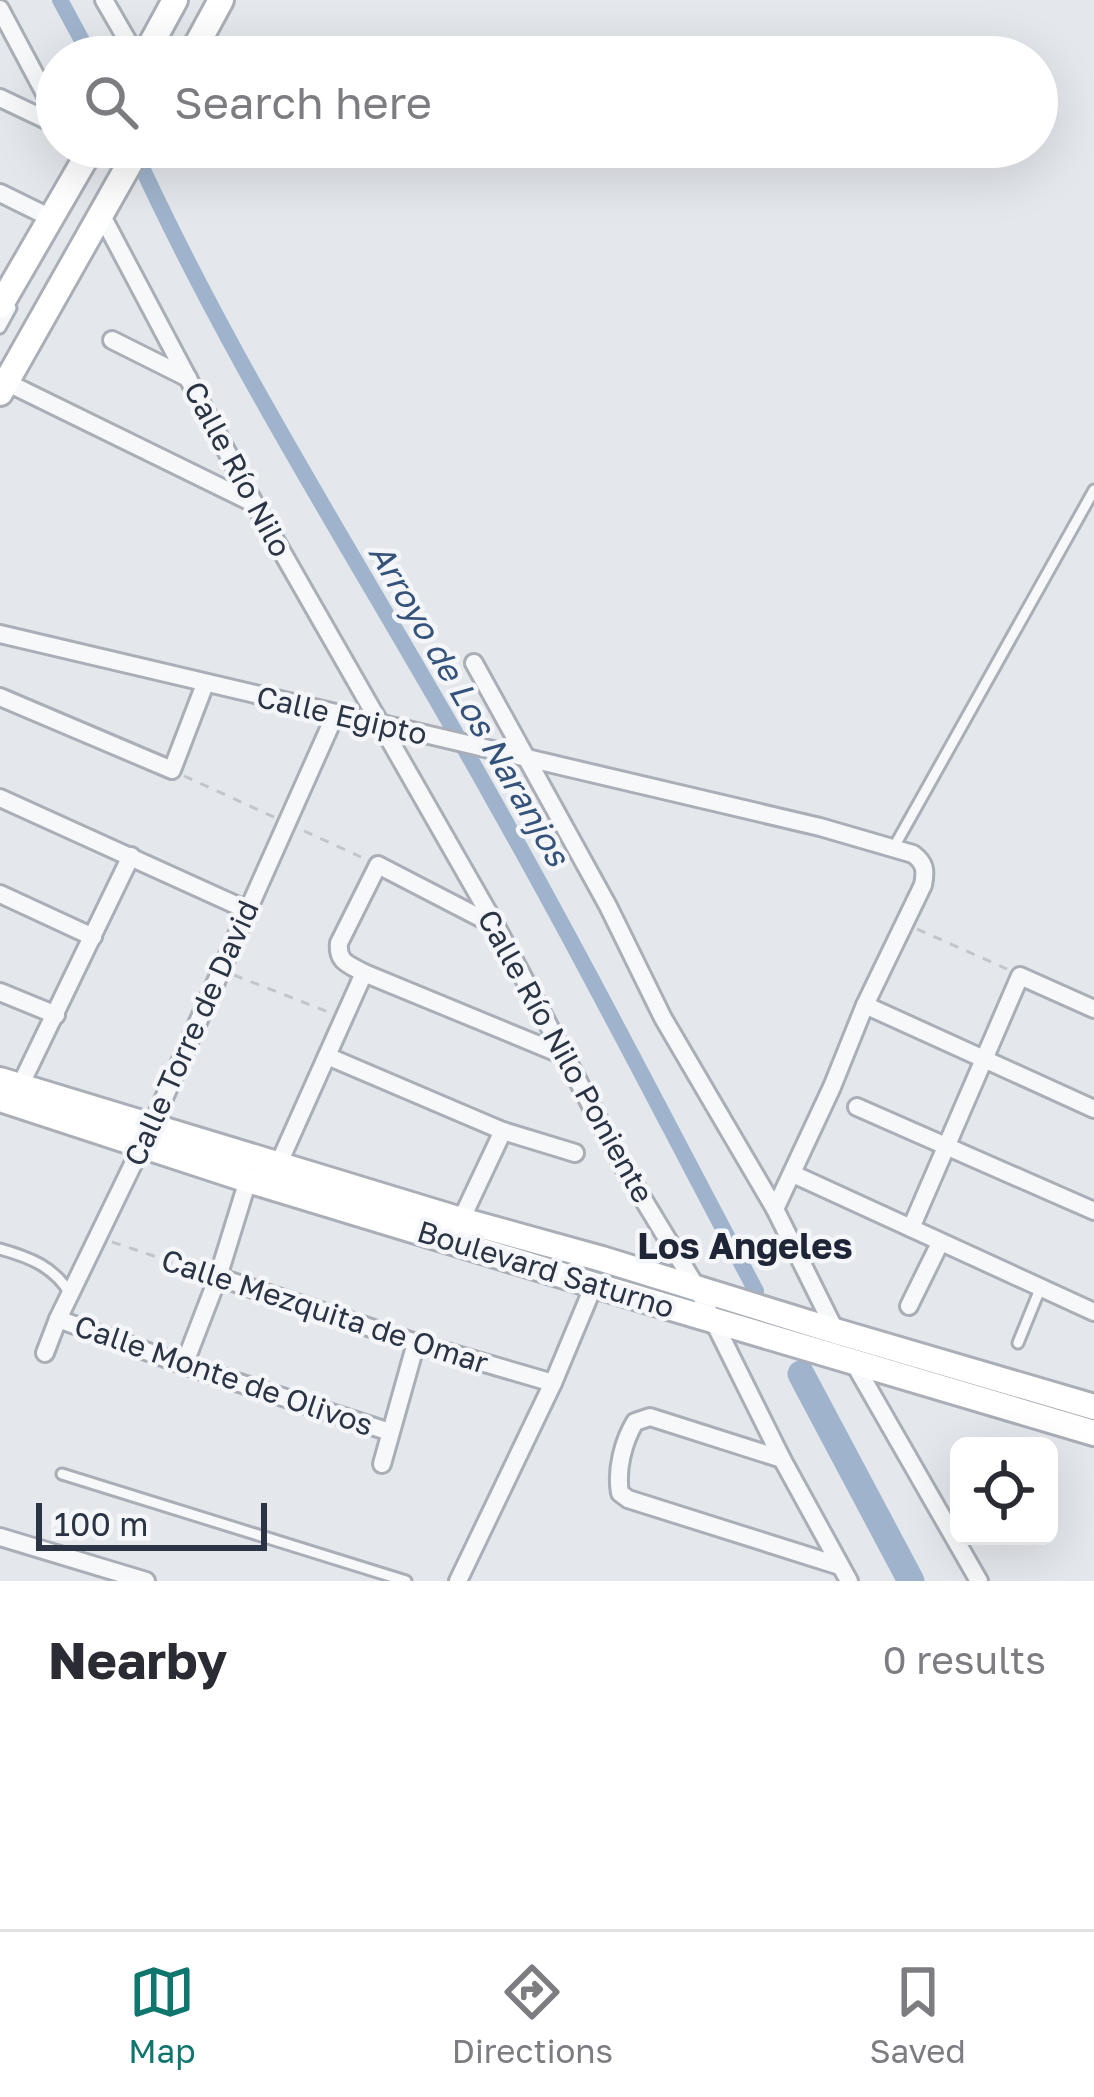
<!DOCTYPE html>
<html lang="en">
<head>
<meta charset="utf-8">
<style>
  body { margin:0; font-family:"Golos Text",sans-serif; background:#f7f7f7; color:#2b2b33 }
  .controls { position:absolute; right:36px; bottom:36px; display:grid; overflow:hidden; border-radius:18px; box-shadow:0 12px 48px #0002 }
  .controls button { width:108px; height:108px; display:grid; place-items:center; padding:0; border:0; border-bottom:3px solid #e1e1e2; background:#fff; color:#2b2b33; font:60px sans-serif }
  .scale { position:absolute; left:36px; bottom:30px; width:231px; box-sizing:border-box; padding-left:12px; border:6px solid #2b3445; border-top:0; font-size:33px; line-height:42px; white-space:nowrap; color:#2b3445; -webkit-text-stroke:9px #f4f6f9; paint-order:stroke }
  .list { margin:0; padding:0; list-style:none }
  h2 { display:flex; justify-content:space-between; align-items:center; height:156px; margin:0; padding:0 48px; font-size:51px }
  h2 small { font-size:39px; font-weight:400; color:#7c7c81 }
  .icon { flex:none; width:66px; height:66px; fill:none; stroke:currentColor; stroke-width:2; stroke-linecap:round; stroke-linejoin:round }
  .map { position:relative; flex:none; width:1094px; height:1581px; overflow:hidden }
  .search { position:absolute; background:#fff; box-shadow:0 12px 48px #0002; left:36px; right:36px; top:36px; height:132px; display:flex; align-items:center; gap:30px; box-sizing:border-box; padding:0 42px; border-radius:66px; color:#7c7c81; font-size:45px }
  .sheet { height:348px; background:#fff }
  nav { display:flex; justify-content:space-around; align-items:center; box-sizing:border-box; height:168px; border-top:3px solid #e1e1e2; background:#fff; font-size:33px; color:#7c7c81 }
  nav a { display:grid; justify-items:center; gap:6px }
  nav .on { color:#0f766e }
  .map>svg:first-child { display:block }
</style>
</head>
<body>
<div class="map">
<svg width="1094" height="1581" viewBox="0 0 1094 1581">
  <rect width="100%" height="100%" fill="#e4e7ec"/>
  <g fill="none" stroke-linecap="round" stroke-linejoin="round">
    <g stroke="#9fb4cc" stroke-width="16">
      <path d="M 60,0 L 91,57"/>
      <path d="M 133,148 C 236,375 373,583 494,801 C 585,962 669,1127 756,1291"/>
    </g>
    <path stroke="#9fb4cc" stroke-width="27" d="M 801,1374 L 911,1581"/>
    <defs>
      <g id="lane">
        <path d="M 0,328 L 11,308"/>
        <path d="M 894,847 L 1094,490"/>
        <path d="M 0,1249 C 29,1257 55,1267 70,1294"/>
        <path d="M 1018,1343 L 1040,1289"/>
        <path d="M 62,1474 L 406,1581"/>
      </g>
      <g id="street">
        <path d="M 104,0 L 137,57"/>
        <path d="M 0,9 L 57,116"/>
        <path d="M 0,98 L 57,125"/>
        <path d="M 0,193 L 51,218"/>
        <path d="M 101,214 L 254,503 L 496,926 L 623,1166 L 697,1288 L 782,1459 L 849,1581"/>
        <path d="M 112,340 L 188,378"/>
        <path d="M 6,382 L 253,503"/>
        <path d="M 0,634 L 820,827 L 913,854 C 925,863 926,870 923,885 L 865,1005 L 832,1087 L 775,1209"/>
        <path d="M 474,663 L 608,906 L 663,1018 L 775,1209 L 838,1336"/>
        <path d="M 0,697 L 172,770 L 205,684"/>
        <path d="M 0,798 L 247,910"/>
        <path d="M 0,894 L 93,937"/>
        <path d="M 494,925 L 378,865 L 339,943 C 337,962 348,964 364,973 L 563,1055"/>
        <path d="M 0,992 L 56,1015"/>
        <path d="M 865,1005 L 1094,1109"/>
        <path d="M 327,1056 L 503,1131 L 575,1153"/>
        <path d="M 20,1086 L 131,856"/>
        <path d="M 857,1107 L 1094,1211"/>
        <path d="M 279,1163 L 364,973"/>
        <path d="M 793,1174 L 1094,1312"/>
        <path d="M 461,1220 L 503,1131"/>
        <path d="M 911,1228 L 1020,976 L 1094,1009"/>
        <path d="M 218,1277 L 416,1343 L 553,1383"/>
        <path d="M 909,1306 L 940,1243"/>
        <path d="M 58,1319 L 184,1365 L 390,1432"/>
        <path d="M 45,1353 L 58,1319 L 152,1125 L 336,713"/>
        <path d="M 851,1358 L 979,1581"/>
        <path d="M 184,1365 L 218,1277 L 248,1180"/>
        <path d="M 782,1459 L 650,1417 L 635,1422 C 623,1442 616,1470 620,1493 L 628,1499 L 840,1566"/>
        <path d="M 382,1464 L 416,1343"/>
        <path d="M 0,1537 L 146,1581"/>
        <path d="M 458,1581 L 553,1383 L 594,1285"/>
      </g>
      <g id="secondary">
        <path d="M 144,57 L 175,0"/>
        <path d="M 190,57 L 221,0"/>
        <path d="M 0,306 L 92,147"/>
        <path d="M 0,393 L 139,147"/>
        <path d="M 0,1080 L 461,1220 L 602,1259 L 835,1331 L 1094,1407"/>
        <path d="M 0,1099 L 248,1180 L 594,1285 L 1094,1433"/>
      </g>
    </defs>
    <use href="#lane" stroke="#a9aeb7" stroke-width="15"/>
    <use href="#street" stroke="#a9aeb7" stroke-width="22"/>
    <use href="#secondary" stroke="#a9aeb7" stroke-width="30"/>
    <g stroke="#c2c5cb" stroke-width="3" stroke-dasharray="9 9" stroke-linecap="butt">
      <path d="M 184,776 L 274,817"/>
      <path d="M 304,831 L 361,857"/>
      <path d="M 917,929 L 1007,969"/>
      <path d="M 234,975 L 331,1013"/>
      <path d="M 112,1242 L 205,1273"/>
    </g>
    <use href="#lane" stroke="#f7f8fa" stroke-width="9"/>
    <use href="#street" stroke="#f7f8fa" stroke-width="16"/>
    <use href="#secondary" stroke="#fff" stroke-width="24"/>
  </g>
  <g text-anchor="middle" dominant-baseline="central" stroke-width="9" stroke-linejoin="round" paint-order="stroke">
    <g font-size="30" fill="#2b3445" stroke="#f4f6f9">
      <text transform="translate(238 469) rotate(62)">Calle Río Nilo</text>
      <text transform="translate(342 715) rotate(13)">Calle Egipto</text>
      <text transform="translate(191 1033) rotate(-66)">Calle Torre de David</text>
      <text transform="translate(566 1056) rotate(61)">Calle Río Nilo Poniente</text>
      <text transform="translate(546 1269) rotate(17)">Boulevard Saturno</text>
      <text transform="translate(325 1311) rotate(18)">Calle Mezquita de Omar</text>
      <text transform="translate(224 1375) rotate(19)">Calle Monte de Olivos</text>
    </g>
    <g font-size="33" font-style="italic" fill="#34527a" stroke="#f4f6f9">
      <text transform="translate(470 704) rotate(60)">Arroyo de Los Naranjos</text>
    </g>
    <g font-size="36" font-weight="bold" fill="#1d2536" stroke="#f4f6f9">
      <text x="745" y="1245">Los Angeles</text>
    </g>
  </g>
</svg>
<div class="controls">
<button><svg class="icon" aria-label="locate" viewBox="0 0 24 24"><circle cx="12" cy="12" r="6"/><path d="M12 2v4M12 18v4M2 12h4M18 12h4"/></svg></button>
</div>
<div class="scale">100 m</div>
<div class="search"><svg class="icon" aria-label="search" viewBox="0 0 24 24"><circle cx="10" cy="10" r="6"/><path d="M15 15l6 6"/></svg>Search here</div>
</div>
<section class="sheet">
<h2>Nearby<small>0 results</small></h2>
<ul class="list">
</ul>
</section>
<nav>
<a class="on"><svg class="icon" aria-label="map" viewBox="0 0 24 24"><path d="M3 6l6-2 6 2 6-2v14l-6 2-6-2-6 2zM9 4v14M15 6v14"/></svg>Map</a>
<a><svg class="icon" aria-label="directions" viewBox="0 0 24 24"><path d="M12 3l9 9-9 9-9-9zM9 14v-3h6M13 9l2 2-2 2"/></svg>Directions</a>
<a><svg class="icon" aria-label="saved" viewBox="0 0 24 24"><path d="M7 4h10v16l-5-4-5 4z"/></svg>Saved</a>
</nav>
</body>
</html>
